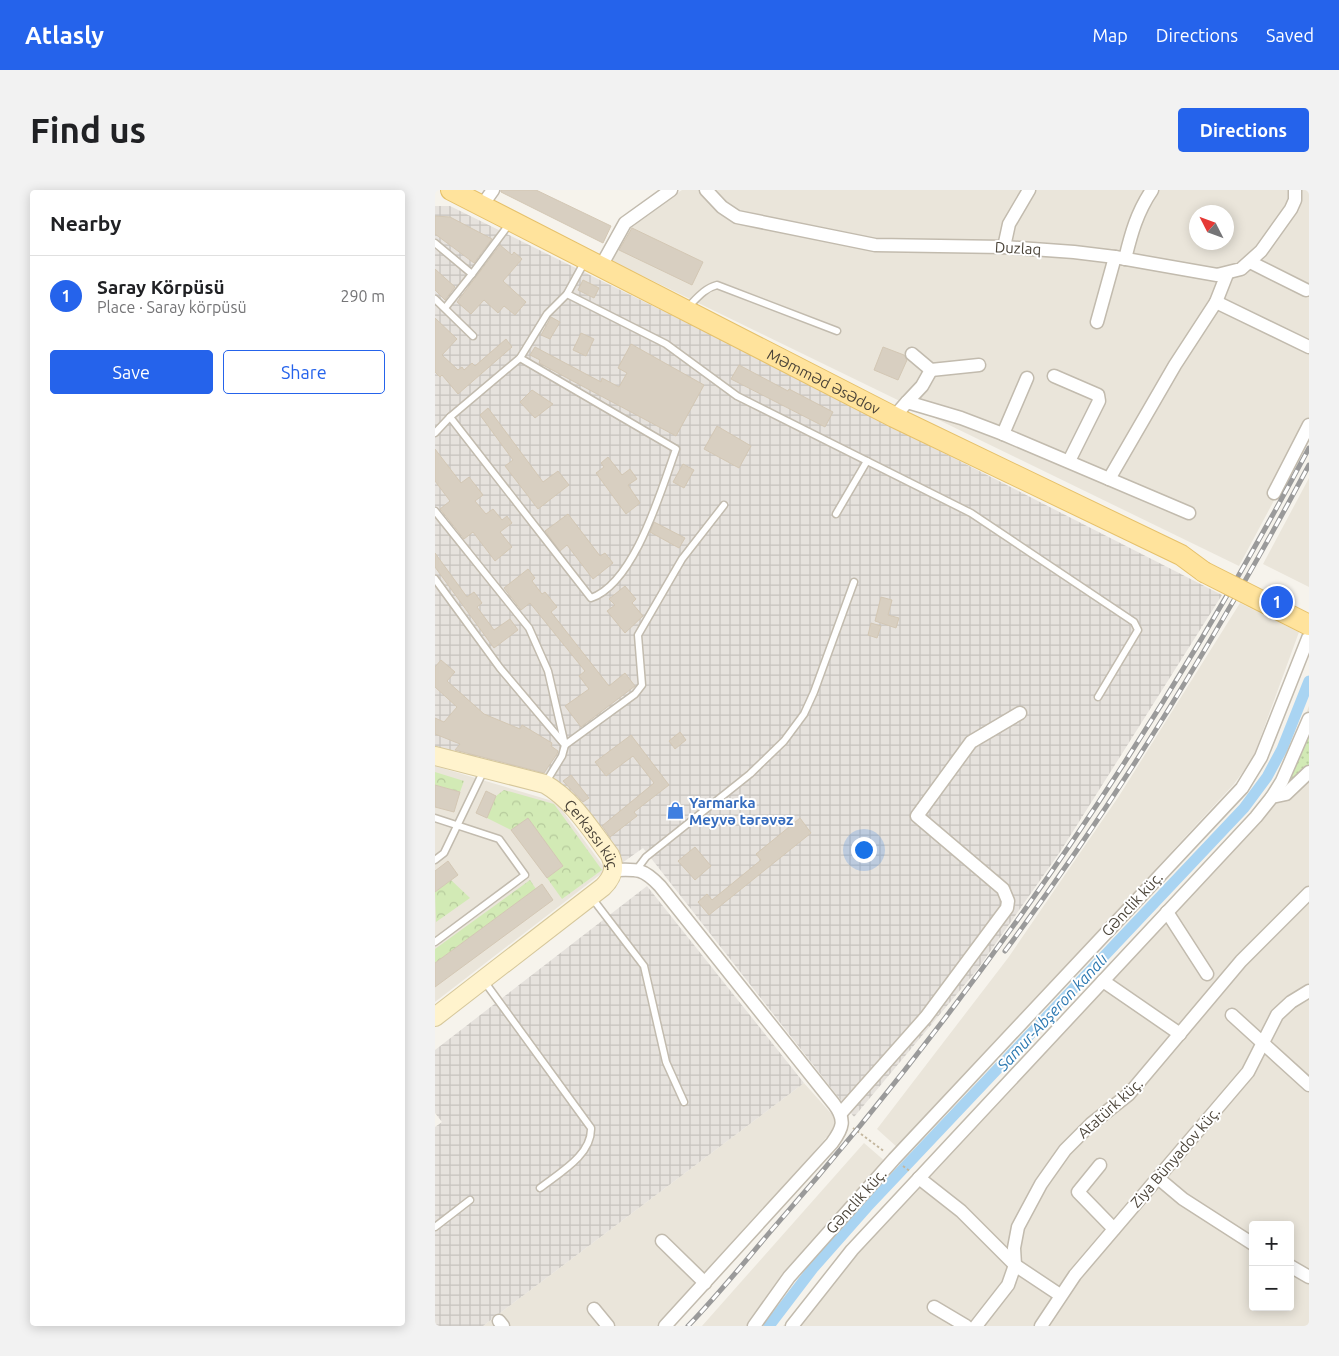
<!DOCTYPE html>
<html lang="en">
<head>
<meta charset="utf-8">
<style>
  body { margin:0; font-family:Ubuntu,sans-serif; background:#f2f2f2; color:#202124 }
  .controls { position:absolute; right:15px; bottom:15px; display:grid; overflow:hidden; border-radius:5px; box-shadow:0 2px 12px #0003 }
  .controls button { width:45px; height:45px; display:grid; place-items:center; padding:0; border:0; border-bottom:1px solid #e0e0e0; background:#fff; color:#202124; font:25px sans-serif }
  .compass { position:absolute; left:754px; top:15px; width:45px; height:45px; border-radius:50%; background:#fff; box-shadow:0 2px 12px #0003; rotate:312deg }
  .you { position:absolute; left:428px; top:659px; width:18px; height:18px; margin:-12px; border:4px solid #fff; border-radius:50%; background:#1a73e8; box-shadow:0 0 0 8px #1a73e833 }
  .badge { display:grid; place-items:center; width:32px; height:32px; border-radius:50%; background:#2563eb; color:#fff; font-size:16px; font-weight:700 }
  .pin { position:absolute; translate:-50% -50%; border:2px solid #fff; box-shadow:0 1px 5px #0006 }
  .list { margin:0; padding:0; list-style:none }
  h2 { display:flex; justify-content:space-between; align-items:center; height:65px; margin:0; padding:0 20px; font-size:21px }
  h2 small { font-size:16px; font-weight:400; color:#757577 }
  .list li { display:grid; grid-template-columns:32px 1fr auto; gap:15px; align-items:center; box-sizing:border-box; height:80px; padding:0 20px; border-top:1px solid #e0e0e0 }
  .list b { display:block; font-size:19px; white-space:nowrap }
  .list p { margin:0; font-size:16px; white-space:nowrap; color:#757577 }
  .list em { font-size:16px; font-style:normal; color:#757577 }
  .actions { display:flex; gap:10px; padding:15px 20px }
  .actions a { flex:1; padding:11px 0; border:1px solid #2563eb; border-radius:5px; text-align:center; font-size:18px; color:#2563eb }
  .actions .main { background:#2563eb; color:#fff }
  .map { position:relative; flex:none; width:874px; height:1136px; overflow:hidden; border-radius:5px }
  header { display:flex; align-items:center; gap:30px; box-sizing:border-box; height:70px; padding:0 25px; background:#2563eb; color:#fff }
  header strong { font-size:24px }
  nav { display:flex; gap:28px; margin-inline-start:auto; font-size:18px }
  .intro { display:flex; align-items:center; justify-content:space-between; box-sizing:border-box; height:120px; padding:0 30px }
  h1 { margin:0; font-size:35px }
  .button { padding:12px 22px; border-radius:5px; background:#2563eb; color:#fff; font-size:18px; font-weight:700 }
  main { display:flex; gap:30px; padding:0 30px }
  aside { flex:1; background:#fff; border-radius:5px; box-shadow:0 2px 12px #0003 }
  .map>svg:first-child { display:block }
</style>
</head>
<body>
<header>
<strong>Atlasly</strong>
<nav><a>Map</a><a>Directions</a><a>Saved</a></nav>
</header>
<div class="intro"><h1>Find us</h1><a class="button">Directions</a></div>
<main>
<aside>
<h2>Nearby<small></small></h2>
<ul class="list">
<li><span class="badge">1</span><div><b>Saray Körpüsü</b><p>Place · Saray körpüsü</p></div><em>290 m</em></li>
</ul>
<div class="actions"><a class="main">Save</a><a>Share</a></div>
</aside>
<div class="map">
<svg width="874" height="1136" viewBox="0 0 874 1136">
  <defs>
    <pattern id="industrial-grid" width="8" height="8" patternUnits="userSpaceOnUse" patternTransform="scale(1.25)"><rect width="8" height="8" fill="#e6e2dd"/><path d="M0 4h8M4 0v8" fill="none" stroke="#c7c3be"/></pattern>
    <pattern id="grass-dots" width="8" height="8" patternUnits="userSpaceOnUse" patternTransform="scale(1.25)"><rect width="8" height="8" fill="#d2eab5"/><path d="M2 2h.1M6 6h.1" fill="none" stroke="#b6ca9c" stroke-width="1.8" stroke-linecap="round"/></pattern>
    <pattern id="forest-crowns" width="20" height="18" patternUnits="userSpaceOnUse" patternTransform="scale(1.25)"><rect width="20" height="18" fill="#d2eab5"/><path d="M2 6a3 3 0 1 1 6 0M12 15a3 3 0 1 1 6 0" fill="none" stroke="#b6ca9c"/></pattern>
  </defs>
  <rect width="100%" height="100%" fill="#f6f3ec"/>
  <g fill="#eae5da" fill-rule="evenodd">
    <path d="M 247,0 L 874,0 L 874,245 L 804,376 L 173,69 L 191,36 L 202,27 ZM 762,22 L 792,22 L 792,52 L 762,52 Z"/>
    <path d="M 874,288 L 874,397 L 828,374 Z"/>
    <path d="M 805,413 L 864,442 L 818,568 L 799,594 L 463,958 L 442,939 L 573,768 L 684,606 Z"/>
    <path d="M 874,516 L 874,1136 L 348,1136 L 421,1045 L 827,611 L 849,579 ZM 818,1035 L 855,1035 L 855,1117 L 818,1117 Z"/>
    <path d="M 0,576 L 121,612 L 171,680 L 0,812 Z"/>
    <path d="M 369,893 L 401,929 L 397,941 L 279,1077 L 223,1136 L 48,1136 Z"/>
    <path d="M 429,953 L 459,979 L 381,1063 L 326,1136 L 267,1136 Z"/>
  </g>
  <g fill="url(#industrial-grid)">
    <path d="M 0,16 L 15,16 L 309,161 L 787,405 L 625,662 L 542,780 L 419,927 L 208,658 L 187,673 L 123,594 L 0,559 Z"/>
    <path d="M 212,696 L 369,893 L 48,1136 L 0,1136 L 0,937 L 7,932 L 0,923 L 0,860 Z"/>
  </g>
  <path fill="url(#grass-dots)" d="M 874,539 L 874,575 L 857,592 L 852,588 Z"/>
  <g fill="url(#forest-crowns)">
    <path d="M 0,582 L 29,591 L 25,602 L 0,595 Z"/>
    <path d="M 69,600 L 119,614 L 167,680 L 127,709 L 112,688 L 128,676 L 93,628 L 76,640 L 52,628 L 61,606 Z"/>
    <path d="M 16,690 L 35,708 L 1,732 L 0,702 Z"/>
    <path d="M 95,690 L 101,699 L 0,773 L 0,759 Z"/>
  </g>
  <g fill="none" stroke-linecap="round" stroke-linejoin="round">
    <path stroke="#a9d4f2" stroke-width="11" d="M 334,1136 L 379,1077 L 432,1017 L 809,618 L 832,587 L 847,559 L 874,491"/>
  </g>
  <g fill="#d8cfc1" stroke="#d3c7b4">
    <path d="M 66,0 L 101,0 L 176,36 L 168,53 L 66,2 Z"/>
    <path d="M 0,26 L 15,27 L 57,49 L 39,73 L 0,44 Z"/>
    <path d="M 197,38 L 268,72 L 257,95 L 184,60 Z"/>
    <path d="M 65,55 L 77,65 L 79,62 L 87,69 L 68,91 L 91,112 L 80,125 L 69,116 L 63,123 L 49,110 L 36,124 L 22,112 Z"/>
    <path d="M 0,79 L 20,97 L 10,110 L 0,100 Z"/>
    <path d="M 148,90 L 164,98 L 159,108 L 143,100 Z"/>
    <path d="M 116,127 L 125,132 L 115,149 L 106,145 Z"/>
    <path d="M 0,128 L 22,149 L 7,165 L 23,180 L 27,177 L 29,180 L 37,173 L 40,176 L 71,149 L 77,157 L 23,204 L 7,185 L 5,187 L 0,182 Z"/>
    <path d="M 146,143 L 159,149 L 151,166 L 138,160 Z"/>
    <path d="M 196,154 L 269,195 L 241,246 L 104,173 L 105,170 L 95,165 L 100,157 L 166,192 L 167,188 L 184,197 L 192,183 L 183,178 Z"/>
    <path d="M 448,157 L 469,165 L 472,170 L 463,190 L 439,180 Z"/>
    <path d="M 304,175 L 353,201 L 354,199 L 398,222 L 390,237 L 296,189 Z"/>
    <path d="M 97,200 L 118,214 L 100,228 L 85,212 Z"/>
    <path d="M 53,218 L 108,292 L 123,281 L 134,295 L 103,319 L 70,276 L 78,270 L 45,225 Z"/>
    <path d="M 282,236 L 316,256 L 304,278 L 269,259 Z"/>
    <path d="M 0,259 L 26,293 L 34,287 L 48,305 L 40,311 L 51,324 L 58,319 L 67,330 L 72,326 L 77,333 L 65,342 L 77,357 L 60,371 L 38,342 L 29,349 L 5,319 L 15,311 L 0,291 Z"/>
    <path d="M 173,267 L 187,285 L 195,279 L 202,289 L 193,295 L 205,313 L 191,324 L 161,283 L 169,277 L 166,273 Z"/>
    <path d="M 248,274 L 259,280 L 249,298 L 238,292 Z"/>
    <path d="M 133,324 L 165,366 L 170,363 L 178,373 L 158,389 L 132,355 L 125,361 L 110,341 Z"/>
    <path d="M 219,332 L 250,348 L 244,358 L 215,342 Z"/>
    <path d="M 0,363 L 32,407 L 39,402 L 47,413 L 42,417 L 59,440 L 75,429 L 83,440 L 59,458 L 0,377 Z"/>
    <path d="M 93,379 L 100,388 L 97,391 L 107,404 L 110,402 L 122,417 L 116,422 L 174,496 L 190,483 L 200,496 L 146,537 L 130,516 L 154,499 L 144,486 L 150,481 L 95,413 L 86,420 L 69,398 Z"/>
    <path d="M 190,396 L 201,409 L 197,413 L 208,426 L 190,443 L 172,421 L 180,415 L 174,409 Z"/>
    <path d="M 446,407 L 457,410 L 453,425 L 464,428 L 461,438 L 440,431 Z"/>
    <path d="M 436,433 L 446,436 L 442,448 L 433,445 Z"/>
    <path d="M 6,470 L 20,482 L 12,491 L 49,524 L 85,539 L 87,535 L 117,553 L 116,556 L 123,561 L 122,564 L 109,583 L 20,560 L 25,554 L 0,544 L 0,528 L 9,532 L 22,517 L 0,497 L 0,477 Z"/>
    <path d="M 245,542 L 251,550 L 240,559 L 234,551 Z"/>
    <path d="M 196,545 L 234,595 L 199,622 L 202,626 L 175,647 L 167,636 L 219,593 L 198,566 L 171,586 L 160,572 Z"/>
    <path d="M 136,585 L 154,608 L 148,612 L 128,591 Z"/>
    <path d="M 0,595 L 25,602 L 19,622 L 0,617 Z"/>
    <path d="M 51,601 L 61,606 L 52,628 L 41,623 Z"/>
    <path d="M 93,628 L 128,676 L 112,688 L 76,640 Z"/>
    <path d="M 365,628 L 376,643 L 274,725 L 263,712 L 272,704 L 277,710 L 326,670 L 321,664 Z"/>
    <path d="M 260,657 L 276,676 L 260,690 L 243,671 Z"/>
    <path d="M 13,671 L 23,685 L 0,702 L 0,681 Z"/>
    <path d="M 107,694 L 118,710 L 0,797 L 0,773 Z"/>
  </g>
  <g fill="none" stroke-linecap="round" stroke-linejoin="round">
    <defs>
      <g id="lane">
        <path d="M 0,53 L 37,84 L 75,33"/>
        <path d="M 132,104 L 231,154 L 302,206 L 536,323 L 699,432 L 703,440 L 663,507"/>
        <path d="M 0,109 L 38,146"/>
        <path d="M 253,117 C 262,108 270,98 282,95 L 402,141"/>
        <path d="M 10,118 L 37,84"/>
        <path d="M 15,227 L 156,408 C 200,393 226,300 241,259 L 85,168"/>
        <path d="M 0,243 L 15,227 L 85,168 L 112,124 L 132,104 L 150,71"/>
        <path d="M 0,321 L 94,438 L 113,481 L 130,555 L 200,504 L 207,495 L 203,445 L 247,369 L 289,315"/>
        <path d="M 401,324 L 432,271"/>
        <path d="M 0,389 L 65,478 L 130,555 L 127,566 L 111,592"/>
        <path d="M 0,628 L 64,649 L 90,685 L 0,752"/>
        <path d="M 0,670 L 9,663 L 49,580"/>
        <path d="M 202,679 L 211,667 L 315,584 L 349,551 L 369,524 L 379,502 L 419,392"/>
        <path d="M 157,708 L 209,776 L 231,872 L 249,912"/>
        <path d="M 49,791 L 156,938 C 157,965 124,983 105,998"/>
        <path d="M 0,1037 L 35,1010"/>
      </g>
      <g id="street">
        <path d="M 271,0 L 287,17 L 302,27 L 440,55 L 569,57 L 639,62 L 680,67 L 782,85 L 806,79 L 826,61 L 856,19 L 860,10 L 860,0"/>
        <path d="M 46,17 L 58,0"/>
        <path d="M 569,57 L 574,34 L 594,0"/>
        <path d="M 690,69 C 696,44 702,22 717,0"/>
        <path d="M 815,72 L 871,100"/>
        <path d="M 165,78 L 190,33 L 236,0"/>
        <path d="M 781,112 L 874,157"/>
        <path d="M 662,132 L 680,67"/>
        <path d="M 477,164 L 496,180 L 544,175"/>
        <path d="M 619,186 L 663,205 L 664,211 L 634,271"/>
        <path d="M 472,212 L 487,196 L 496,180"/>
        <path d="M 459,227 L 472,212 L 526,228 L 568,244 L 674,289 L 740,175 L 781,112 L 792,84"/>
        <path d="M 568,244 L 592,188"/>
        <path d="M 674,289 L 754,323"/>
        <path d="M 839,303 L 874,235"/>
        <path d="M 837,607 L 847,591 L 874,529"/>
        <path d="M 179,680 C 202,679 208,678 225,696 L 399,914 C 411,930 408,938 397,953 L 230,1136"/>
        <path d="M 732,722 L 772,784"/>
        <path d="M 668,791 L 745,844"/>
        <path d="M 797,825 L 874,895"/>
        <path d="M 406,923 L 491,827 L 572,718 L 573,711 L 568,699 L 482,626 L 536,552 L 585,523"/>
        <path d="M 665,975 L 643,1002 L 679,1039"/>
        <path d="M 484,988 L 526,1021 L 580,1075 L 625,1105"/>
        <path d="M 723,988 L 748,1009 L 818,1054"/>
        <path d="M 227,1051 L 270,1093"/>
        <path d="M 855,1076 L 874,1087"/>
        <path d="M 499,1117 L 531,1136"/>
        <path d="M 159,1119 L 173,1136"/>
        <path d="M 64,1131 L 68,1136"/>
        <path d="M 319,1136 L 354,1087 L 459,969 L 807,598 L 826,567 L 874,446"/>
        <path d="M 357,1136 L 417,1060 L 821,627 L 837,607 L 851,604 L 874,582"/>
        <path d="M 541,1136 L 573,1095 L 580,1075 L 579,1058 L 583,1037 L 606,994 L 630,960 L 656,934 L 694,904 L 806,771 L 874,703"/>
        <path d="M 606,1136 L 640,1085 L 813,882 L 842,825 L 856,812 L 874,801"/>
      </g>
      <g id="secondary">
        <path id="s1" d="M 0,566 L 110,594 C 138,610 156,640 175,665 C 181,678 178,687 168,697 L 0,827"/>
      </g>
      <g id="primary">
        <path id="s2" d="M 16,0 L 459,227 L 746,365 L 769,382"/>
      </g>
    </defs>
    <use href="#lane" stroke="#c2bbae" stroke-width="9"/>
    <use href="#street" stroke="#c2bbae" stroke-width="15"/>
    <use href="#secondary" stroke="#d6c79b" stroke-width="20"/>
    <use href="#primary" stroke="#e6c16a" stroke-width="22"/>
    <g stroke="#c4b79f" stroke-width="2" stroke-dasharray="2.5 2.5" stroke-linecap="butt">
      <path d="M 418,938 L 450,962"/>
      <path d="M 468,976 L 476,982"/>
    </g>
    <use href="#lane" stroke="#fff" stroke-width="6"/>
    <use href="#street" stroke="#fff" stroke-width="12"/>
    <use href="#secondary" stroke="#fff3cd" stroke-width="18"/>
    <use href="#primary" stroke="#ffe39c" stroke-width="20"/>
    <defs>
      <g id="rail">
        <path d="M 570,761 C 684,608 784,443 874,275"/>
        <path d="M 253,1136 C 282,1106 308,1074 335,1042 C 545,803 725,539 874,258"/>
      </g>
    </defs>
    <use href="#rail" stroke="#9a9a9a" stroke-width="5"/>
    <use href="#rail" stroke="#fff" stroke-width="3" stroke-dasharray="9" stroke-linecap="butt"/>
    <defs>
      <path id="primary-bridge" d="M 769,382 L 874,435"/>
    </defs>
    <use href="#primary-bridge" stroke="#e6c16a" stroke-width="22" stroke-linecap="butt"/>
    <use href="#primary-bridge" stroke="#ffe39c" stroke-width="20"/>
  </g>
  <defs>
    <symbol id="shop-bare" viewBox="-9 -9 18 18"><path d="M-5-2.5h2.3a2.7 3.5 0 0 1 5.4 0H5L5.5 6h-11ZM-1.5-2.5h3a1.5 2.3 0 0 0-3 0Z" fill="#3f7fe0" stroke="#fff" stroke-width="2.5" paint-order="stroke"/></symbol>
  </defs>
  <g fill-rule="evenodd">
    <use href="#shop-bare" x="228" y="608" width="25" height="25"/>
  </g>
  <g text-anchor="middle" dominant-baseline="central" stroke-width="4" stroke-linejoin="round" paint-order="stroke">
    <g font-size="15" fill="#4b4439" stroke="#fff">
      <text transform="translate(583 58) rotate(3)">Duzlaq</text>
      <text stroke="none"><textPath href="#s2" startOffset="419">Məmməd Əsədov</textPath></text>
      <text stroke="none"><textPath href="#s1" startOffset="185">Çerkassı küç.</textPath></text>
      <text transform="translate(697 714) rotate(-47)">Gənclik küç.</text>
      <text transform="translate(675 918) rotate(-42)">Atatürk küç.</text>
      <text transform="translate(740 967) rotate(-49)">Ziya Bünyadov küç.</text>
      <text transform="translate(421 1011) rotate(-48)">Gənclik küç.</text>
    </g>
    <g font-size="15" font-weight="bold" fill="#366cbe" stroke="#fff" text-anchor="start">
      <text x="254" y="612">Yarmarka<tspan x="254" dy="17">Meyvә tәrәvәz</tspan></text>
    </g>
    <g font-size="16" font-style="italic" fill="#2e7ab2" stroke="#fff">
      <text transform="translate(617 822) rotate(-47)">Samur-Abşeron kanalı</text>
    </g>
  </g>
</svg>
<div class="controls">
<button>+</button>
<button>−</button>
</div>
<svg class="compass" viewBox="-18 -18 36 36"><path d="M0-13l5 13h-10z" fill="#e53935"/><path d="M0 13l5-13h-10z" fill="#757577"/></svg>
<div class="you"></div>
<div class="pin badge" style="left:842px;top:412px">1</div>
</div>
</main>
</body>
</html>
